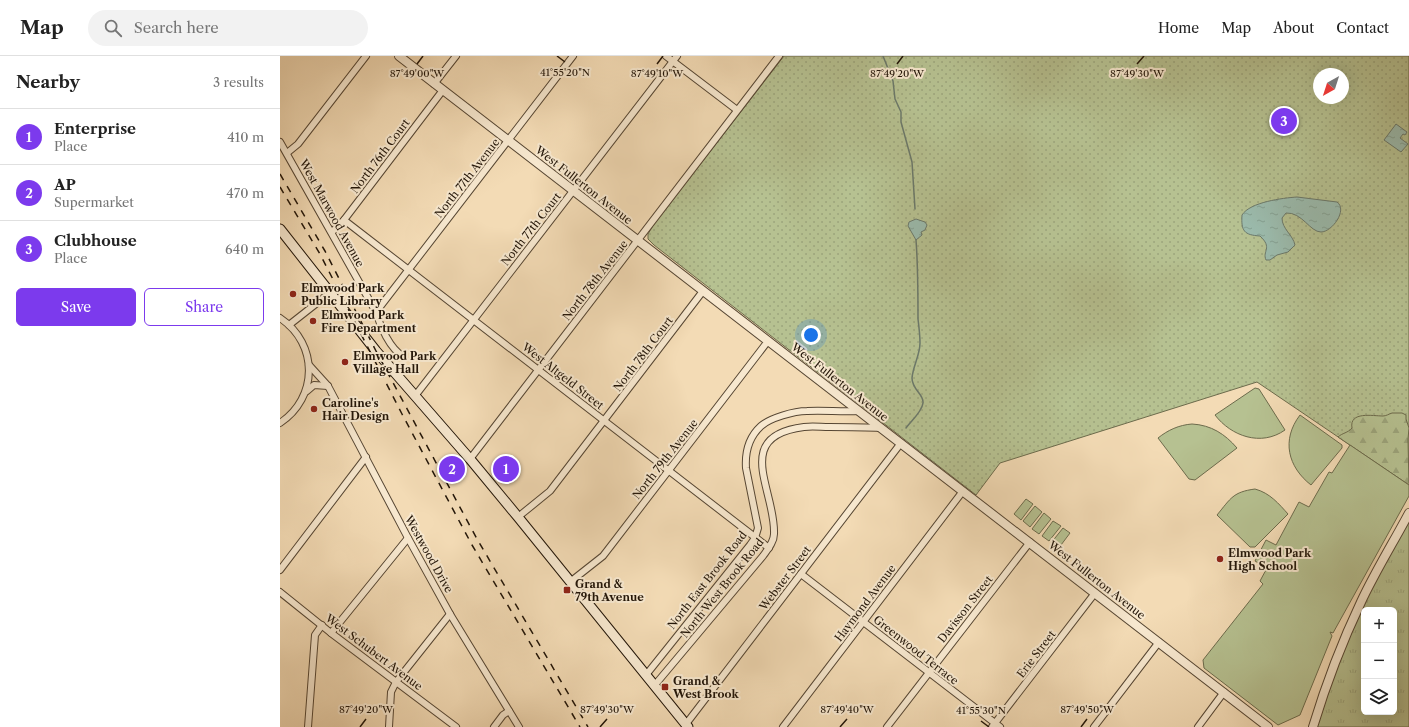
<!DOCTYPE html>
<html lang="en">
<head>
<meta charset="utf-8">
<style>
  body { margin:0; font-family:"Libre Caslon Text",serif; background:#f2f2f2; color:#222 }
  .controls { position:absolute; right:12px; bottom:12px; display:grid; overflow:hidden; border-radius:6px; box-shadow:0 4px 16px #0002 }
  .controls button { width:36px; height:36px; display:grid; place-items:center; padding:0; border:0; border-bottom:1px solid #e0e0e0; background:#fff; color:#222; font:20px sans-serif }
  .compass { position:absolute; left:1033px; top:12px; width:36px; height:36px; border-radius:50%; background:#fff; box-shadow:0 4px 16px #0002; rotate:219deg }
  .you { position:absolute; left:531px; top:279px; width:14px; height:14px; margin:-10px; border:3px solid #fff; border-radius:50%; background:#1a73e8; box-shadow:0 0 0 6px #1a73e833 }
  .badge { display:grid; place-items:center; width:26px; height:26px; border-radius:50%; background:#7c3aed; color:#fff; font-size:13px; font-weight:700 }
  .pin { position:absolute; translate:-50% -50%; border:2px solid #fff; box-shadow:0 1px 4px #0006 }
  .list { margin:0; padding:0; list-style:none }
  h2 { display:flex; justify-content:space-between; align-items:center; height:52px; margin:0; padding:0 16px; font-size:17px }
  h2 small { font-size:13px; font-weight:400; color:#767676 }
  .list li { display:grid; grid-template-columns:26px 1fr auto; gap:12px; align-items:center; box-sizing:border-box; height:56px; padding:0 16px; border-top:1px solid #e0e0e0 }
  .list b { display:block; font-size:15px; white-space:nowrap }
  .list p { margin:0; font-size:13px; white-space:nowrap; color:#767676 }
  .list em { font-size:13px; font-style:normal; color:#767676 }
  .actions { display:flex; gap:8px; padding:12px 16px }
  .actions a { flex:1; padding:9px 0; border:1px solid #7c3aed; border-radius:6px; text-align:center; font-size:14px; color:#7c3aed }
  .actions .main { background:#7c3aed; color:#fff }
  .icon { flex:none; width:22px; height:22px; fill:none; stroke:currentColor; stroke-width:2; stroke-linecap:round; stroke-linejoin:round }
  .map { position:relative; flex:none; width:1129px; height:671px; overflow:hidden }
  header { display:flex; align-items:center; gap:24px; box-sizing:border-box; height:56px; padding:0 20px; background:#fff; border-bottom:1px solid #e0e0e0 }
  header strong { font-size:19px }
  nav { display:flex; gap:22px; margin-inline-start:auto; font-size:14px }
  .search { width:280px; height:36px; background:#f2f2f2; display:flex; align-items:center; gap:10px; box-sizing:border-box; padding:0 14px; border-radius:22px; color:#767676; font-size:15px }
  main { display:flex }
  aside { flex:1; background:#fff }
  .map>svg:first-child { display:block }
</style>
</head>
<body>
<header>
<strong>Map</strong>
<div class="search"><svg class="icon" aria-label="search" viewBox="0 0 24 24"><circle cx="10" cy="10" r="6"/><path d="M15 15l6 6"/></svg>Search here</div>
<nav><a>Home</a><a>Map</a><a>About</a><a>Contact</a></nav>
</header>
<main>
<aside>
<h2>Nearby<small>3 results</small></h2>
<ul class="list">
<li><span class="badge">1</span><div><b>Enterprise</b><p>Place</p></div><em>410 m</em></li>
<li><span class="badge">2</span><div><b>AP</b><p>Supermarket</p></div><em>470 m</em></li>
<li><span class="badge">3</span><div><b>Clubhouse</b><p>Place</p></div><em>640 m</em></li>
</ul>
<div class="actions"><a class="main">Save</a><a>Share</a></div>
</aside>
<div class="map">
<svg width="1129" height="671" viewBox="0 0 1129 671">
  <defs>
    <pattern id="grass-dots" width="8" height="8" patternUnits="userSpaceOnUse"><rect width="8" height="8" fill="#b6c191"/><path d="M2 2h.1M6 6h.1" fill="none" stroke="#9ca57c" stroke-width="1.8" stroke-linecap="round"/></pattern>
    <pattern id="forest-firs" width="22" height="20" patternUnits="userSpaceOnUse"><rect width="22" height="20" fill="#b6c191"/><path d="M5 1l3.5 6h-7zM16 11l3.5 6h-7z" fill="#9ca57c"/></pattern>
    <pattern id="park-tufts" width="24" height="20" patternUnits="userSpaceOnUse"><rect width="24" height="20" fill="#b6c191"/><path d="M3 7l-1-3M5 7V3M7 7l1-3M15 17l-1-3M17 17v-4M19 17l1-3" fill="none" stroke="#9ca57c"/></pattern>
    <pattern id="water-ripples" width="26" height="14" patternUnits="userSpaceOnUse"><rect width="26" height="14" fill="#9bbbad"/><path d="M2 4q2-2 4 0t4 0M15 11q2-2 4 0t4 0" fill="none" stroke="#85a093"/></pattern>
  </defs>
  <rect width="100%" height="100%" fill="#f3dbb5"/>
  <filter id="stains"><feTurbulence type="fractalNoise" baseFrequency=".005" numOctaves="4"/><feColorMatrix values="0 0 0 0 .2 0 0 0 0 .09 0 0 0 0 .02 0 0 0 .5 -.17"/></filter>
  <radialGradient id="worn" r=".72"><stop offset=".6" stop-color="#630" stop-opacity="0"/><stop offset="1" stop-color="#630" stop-opacity=".3"/></radialGradient>
  <path fill="url(#grass-dots)" stroke="#6c6b4c" fill-rule="evenodd" d="M 504,0 L 1129,0 L 1129,429 L 977,326 L 720,407 L 696,439 L 374,189 L 368,183 L 368,178 L 374,168 ZM 1039,18 L 1063,18 L 1063,42 L 1039,42 Z"/>
  <path fill="url(#forest-firs)" stroke="#6c6b4c" d="M 1112,357 L 1122,357 L 1126,359 L 1126,363 L 1129,372 L 1128,383 L 1129,429 L 1058,381 C 1062,377 1068,377 1072,372 C 1069,355 1093,360 1103,360 C 1106,360 1109,358 1112,357 Z"/>
  <path fill="url(#park-tufts)" stroke="#6c6b4c" fill-rule="evenodd" d="M 1129,464 L 1129,671 L 1037,671 L 1059,604 L 1091,533 ZM 1084,554 L 1114,554 L 1114,656 L 1084,656 Z"/>
  <g fill="#b6c191" stroke="#6c6b4c">
    <path d="M 975,332 L 979,333 L 1005,374 C 981,391 951,380 935,359 Z"/>
    <path d="M 1020,359 L 1062,389 L 1062,392 L 1031,429 C 1008,411 1001,384 1020,359 Z"/>
    <path d="M 912,368 C 931,369 945,378 957,392 L 915,424 L 909,423 L 878,382 C 888,374 899,369 912,368 Z"/>
    <path d="M 1070,389 L 1129,429 L 1129,440 L 1053,577 L 1050,576 L 1052,580 L 1020,659 L 998,669 L 924,612 L 923,604 L 983,528 L 980,525 L 987,512 L 975,505 L 986,484 L 996,489 L 1019,446 L 1029,451 L 1049,416 L 1052,417 Z"/>
    <path d="M 975,433 C 990,437 999,448 1008,458 L 975,491 L 970,491 L 937,459 C 951,442 953,436 975,433 Z"/>
    <path d="M 746,443 L 753,448 L 741,464 L 734,458 Z"/>
    <path d="M 755,450 L 762,456 L 750,471 L 743,465 Z"/>
    <path d="M 764,457 L 771,463 L 759,478 L 752,473 Z"/>
    <path d="M 773,465 L 781,470 L 769,485 L 762,480 Z"/>
    <path d="M 783,472 L 790,477 L 778,493 L 771,487 Z"/>
  </g>
  <g fill="url(#water-ripples)" stroke="#6b796b">
    <path d="M 1116,68 L 1127,76 L 1125,79 L 1123,78 L 1120,82 L 1128,88 L 1121,96 L 1104,84 Z"/>
    <path d="M 1017,141 L 1057,146 C 1068,154 1052,176 1041,176 C 1030,176 1022,156 1006,157 L 1002,162 C 1002,173 1013,179 1015,189 L 1008,196 L 997,199 L 990,204 L 986,204 C 982,195 993,192 980,180 C 964,179 961,175 962,159 C 970,146 1003,142 1017,141 Z"/>
    <path d="M 636,163 L 645,166 L 647,169 L 645,174 L 641,176 L 642,179 L 636,184 L 628,170 L 629,166 Z"/>
  </g>
  <g fill="none" stroke-linecap="round" stroke-linejoin="round">
    <g stroke="#6b796b" stroke-width="1.5">
      <path d="M 603,0 L 613,25 L 615,43 L 621,56 L 621,66 L 632,106 L 635,153"/>
      <path d="M 626,372 C 631,365 642,356 643,347 C 644,338 632,334 632,322 C 633,310 640,299 640,287 C 640,279 639,271 638,263 C 638,236 638,210 636,184"/>
    </g>
    <defs>
      <g id="minor">
        <path d="M 386,0 L 457,54"/>
        <path d="M 154,28 L 176,0"/>
        <path d="M 0,86 L 96,256 C 100,270 110,293 123,300"/>
        <path d="M 7,97 L 18,88 L 86,0"/>
        <path d="M 64,164 L 489,492"/>
        <path d="M 52,176 L 64,164 L 163,34"/>
        <path d="M 96,256 L 293,0"/>
        <path d="M 0,262 C 39,288 38,342 0,367"/>
        <path d="M 9,269 L 51,236"/>
        <path d="M 29,309 L 48,330 L 128,482 L 170,558 L 239,671"/>
        <path d="M 27,335 L 34,329 L 48,330"/>
        <path d="M 135,340 L 397,0"/>
        <path d="M 190,403 L 499,0"/>
        <path d="M 238,461 L 270,435 L 423,235"/>
        <path d="M 0,514 L 86,401"/>
        <path d="M 521,518 L 720,671"/>
        <path d="M 290,526 L 323,500 L 488,285"/>
        <path d="M 0,536 L 51,577 L 176,671"/>
        <path d="M 51,577 L 128,482"/>
        <path d="M 366,619 L 470,489 L 475,482 L 478,472 L 466,412 C 465,397 469,381 481,370 C 490,362 514,355 527,355 C 544,354 561,356 579,355"/>
        <path d="M 374,630 L 483,500 C 488,493 494,486 494,478 C 496,435 451,380 524,371 C 532,370 541,371 549,371 C 566,371 583,371 601,372"/>
        <path d="M 406,668 L 621,387"/>
        <path d="M 28,671 L 35,579 L 42,569"/>
        <path d="M 109,671 L 111,636 L 116,626 L 170,558"/>
        <path d="M 214,671 L 223,659 L 229,655"/>
        <path d="M 503,671 L 683,435"/>
        <path d="M 607,671 L 750,486"/>
        <path d="M 712,671 L 815,537"/>
        <path d="M 814,671 L 879,586"/>
        <path d="M 918,671 L 944,636"/>
      </g>
      <g id="tertiary">
        <path d="M 119,0 L 988,671"/>
        <path d="M 1033,671 C 1046,628 1062,586 1081,546 C 1095,516 1113,487 1129,457"/>
      </g>
      <path id="secondary" d="M 0,173 L 96,295 L 190,403 L 238,461 L 408,671"/>
    </defs>
    <use href="#minor" stroke="#564633" stroke-width="8"/>
    <use href="#tertiary" stroke="#564633" stroke-width="10"/>
    <use href="#secondary" stroke="#221508" stroke-width="11"/>
    <use href="#minor" stroke="#f7e8cf" stroke-width="6"/>
    <use href="#tertiary" stroke="#f7e8cf" stroke-width="8"/>
    <use href="#secondary" stroke="#f7e8cf" stroke-width="9"/>
    <g stroke="#221508" stroke-width="1.5" stroke-dasharray="7 7" stroke-linecap="butt">
      <path d="M 0,118 L 45,195 L 96,295 L 197,483 L 308,671"/>
      <path d="M 0,131 L 40,198 L 122,358 L 192,489 L 300,671"/>
    </g>
  </g>
  <path fill="none" stroke="#221508" stroke-width="1.5" d="M 277,0 L 285,6M 137,8 L 143,0M 377,8 L 383,0M 617,8 L 623,0M 857,8 L 864,0M 701,665 L 709,671M 80,671 L 86,663M 320,671 L 327,663M 560,671 L 567,663M 801,671 L 807,663"/>
  <g fill="#8f2418" stroke="#f7e8cf" stroke-width="1.5">
    <circle cx="13" cy="238" r="4"/>
    <circle cx="33" cy="265" r="4"/>
    <circle cx="65" cy="306" r="4"/>
    <circle cx="34" cy="353" r="4"/>
    <circle cx="940" cy="503" r="4"/>
    <rect x="283" y="530" width="8" height="8" rx="2"/>
    <rect x="381" y="627" width="8" height="8" rx="2"/>
  </g>
  <g text-anchor="middle" dominant-baseline="central" stroke-width="4" stroke-linejoin="round" paint-order="stroke">
    <g font-size="11" fill="#221508" stroke="#f7e8cf">
      <text transform="translate(100 100) rotate(-53)">North 76th Court</text>
      <text transform="translate(187 122) rotate(-52)">North 77th Avenue</text>
      <text transform="translate(304 129) rotate(38)">West Fullerton Avenue</text>
      <text transform="translate(52 157) rotate(61)">West Marwood Avenue</text>
      <text transform="translate(251 173) rotate(-52)">North 77th Court</text>
      <text transform="translate(315 224) rotate(-52)">North 78th Avenue</text>
      <text transform="translate(363 298) rotate(-53)">North 78th Court</text>
      <text transform="translate(283 320) rotate(38)">West Altgeld Street</text>
      <text transform="translate(560 326) rotate(38)">West Fullerton Avenue</text>
      <text transform="translate(385 403) rotate(-52)">North 79th Avenue</text>
      <text transform="translate(149 498) rotate(61)">Westwood Drive</text>
      <text transform="translate(505 522) rotate(-53)">Webster Street</text>
      <text transform="translate(427 524) rotate(-52)">North East Brook Road</text>
      <text transform="translate(817 524) rotate(38)">West Fullerton Avenue</text>
      <text transform="translate(442 532) rotate(-51)">North West Brook Road</text>
      <text transform="translate(585 547) rotate(-53)">Haymond Avenue</text>
      <text transform="translate(685 553) rotate(-52)">Davisson Street</text>
      <text transform="translate(636 594) rotate(38)">Greenwood Terrace</text>
      <text transform="translate(94 596) rotate(37)">West Schubert Avenue</text>
      <text transform="translate(756 598) rotate(-53)">Erie Street</text>
    </g>
    <g font-size="11" font-weight="bold" fill="#221508" stroke="#f7e8cf" text-anchor="start">
      <text x="21" y="232">Elmwood Park<tspan x="21" dy="13">Public Library</tspan></text>
      <text x="41" y="259">Elmwood Park<tspan x="41" dy="13">Fire Department</tspan></text>
      <text x="73" y="300">Elmwood Park<tspan x="73" dy="13">Village Hall</tspan></text>
      <text x="42" y="347">Caroline's<tspan x="42" dy="13">Hair Design</tspan></text>
      <text x="948" y="497">Elmwood Park<tspan x="948" dy="13">High School</tspan></text>
      <text x="295" y="528">Grand &amp;<tspan x="295" dy="13">79th Avenue</tspan></text>
      <text x="393" y="625">Grand &amp;<tspan x="393" dy="13">West Brook</tspan></text>
    </g>
  </g>
  <g font-size="10" text-anchor="middle" fill="#221508" stroke="#f7e8cf" stroke-width="4" stroke-linejoin="round" paint-order="stroke">
    <text x="285" y="20">41°55'20"N</text>
    <text x="137" y="21">87°49'00"W</text>
    <text x="377" y="21">87°49'10"W</text>
    <text x="617" y="21">87°49'20"W</text>
    <text x="857" y="21">87°49'30"W</text>
    <text x="86" y="657">87°49'20"W</text>
    <text x="327" y="657">87°49'30"W</text>
    <text x="567" y="657">87°49'40"W</text>
    <text x="807" y="657">87°49'50"W</text>
    <text x="701" y="658">41°55'30"N</text>
  </g>
  <rect width="100%" height="100%" filter="url(#stains)"/>
  <rect width="100%" height="100%" fill="url(#worn)"/>
</svg>
<div class="controls">
<button>+</button>
<button>−</button>
<button><svg class="icon" aria-label="layers" viewBox="0 0 24 24"><path d="M12 4l9 5-9 5-9-5zM3 14l9 5 9-5"/></svg></button>
</div>
<svg class="compass" viewBox="-18 -18 36 36"><path d="M0-13l5 13h-10z" fill="#e53935"/><path d="M0 13l5-13h-10z" fill="#767676"/></svg>
<div class="you"></div>
<div class="pin badge" style="left:226px;top:413px">1</div>
<div class="pin badge" style="left:172px;top:413px">2</div>
<div class="pin badge" style="left:1004px;top:65px">3</div>
</div>
</main>
</body>
</html>
